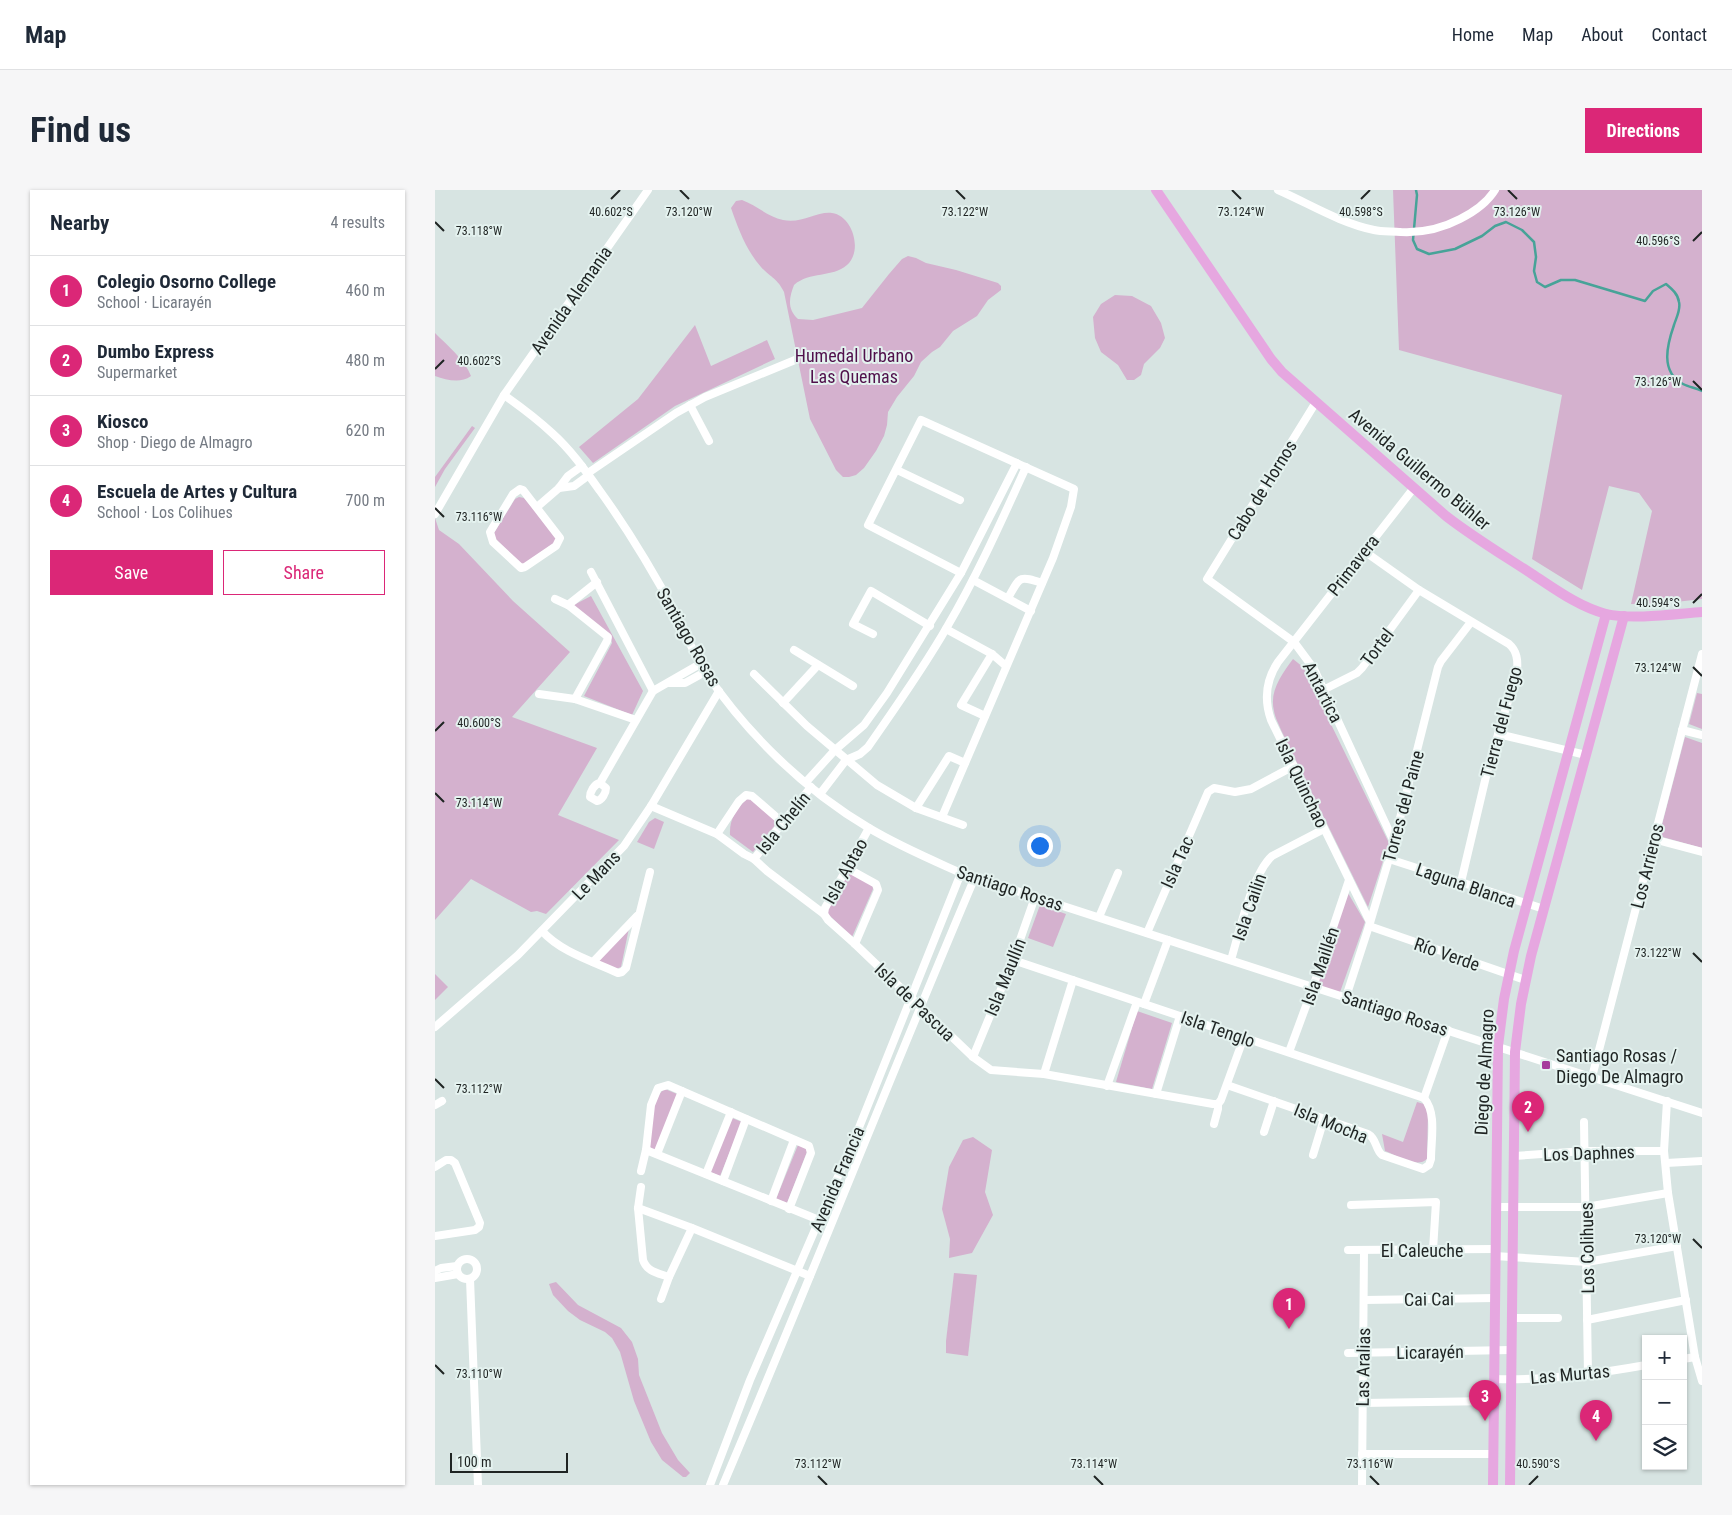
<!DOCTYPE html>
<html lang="en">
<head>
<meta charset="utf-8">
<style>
  body { margin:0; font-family:"Roboto Condensed",sans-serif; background:#f6f6f7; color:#1f2937 }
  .controls { position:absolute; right:15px; bottom:15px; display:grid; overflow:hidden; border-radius:0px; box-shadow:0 1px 4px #0004 }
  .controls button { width:45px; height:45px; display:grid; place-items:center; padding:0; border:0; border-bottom:1px solid #e0e1e3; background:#fff; color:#1f2937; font:25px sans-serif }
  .scale { position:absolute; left:15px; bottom:12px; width:118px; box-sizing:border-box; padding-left:5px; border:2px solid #1f2423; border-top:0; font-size:14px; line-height:18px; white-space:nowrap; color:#1f2423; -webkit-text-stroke:4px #e4f2ef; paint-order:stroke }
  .you { position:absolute; left:604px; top:655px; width:18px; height:18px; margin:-12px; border:4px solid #fff; border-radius:50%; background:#1a73e8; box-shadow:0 0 0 8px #1a73e833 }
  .badge { display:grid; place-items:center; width:32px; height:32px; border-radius:50%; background:#db2777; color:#fff; font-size:16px; font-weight:700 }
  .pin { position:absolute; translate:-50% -41px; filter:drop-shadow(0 1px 2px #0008) }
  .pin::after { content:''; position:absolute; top:26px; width:18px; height:15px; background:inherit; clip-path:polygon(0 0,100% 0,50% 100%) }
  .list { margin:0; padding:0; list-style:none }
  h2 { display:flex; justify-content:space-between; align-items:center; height:65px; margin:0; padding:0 20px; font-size:21px }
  h2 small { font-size:16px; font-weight:400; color:#747a83 }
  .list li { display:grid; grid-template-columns:32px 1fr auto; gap:15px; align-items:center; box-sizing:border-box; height:70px; padding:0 20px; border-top:1px solid #e0e1e3 }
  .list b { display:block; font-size:19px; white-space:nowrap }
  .list p { margin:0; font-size:16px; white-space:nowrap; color:#747a83 }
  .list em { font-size:16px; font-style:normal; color:#747a83 }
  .actions { display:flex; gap:10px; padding:15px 20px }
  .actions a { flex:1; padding:11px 0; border:1px solid #db2777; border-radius:0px; text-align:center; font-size:18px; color:#db2777 }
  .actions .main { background:#db2777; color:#fff }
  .icon { flex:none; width:28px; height:28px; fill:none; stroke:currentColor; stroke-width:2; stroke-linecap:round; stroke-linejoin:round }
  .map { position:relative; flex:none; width:1267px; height:1295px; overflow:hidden; border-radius:0px }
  header { display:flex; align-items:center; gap:30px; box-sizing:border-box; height:70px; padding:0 25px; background:#fff; border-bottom:1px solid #e0e1e3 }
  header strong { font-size:24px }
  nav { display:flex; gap:28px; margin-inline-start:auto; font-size:18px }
  .intro { display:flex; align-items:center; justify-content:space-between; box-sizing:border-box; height:120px; padding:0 30px }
  h1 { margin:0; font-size:35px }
  .button { padding:12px 22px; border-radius:0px; background:#db2777; color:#fff; font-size:18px; font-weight:700 }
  main { display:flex; gap:30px; padding:0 30px }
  aside { flex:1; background:#fff; border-radius:0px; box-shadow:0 1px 4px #0004 }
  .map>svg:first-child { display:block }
</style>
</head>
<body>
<header>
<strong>Map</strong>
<nav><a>Home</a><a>Map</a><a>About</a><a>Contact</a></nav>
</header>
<div class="intro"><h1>Find us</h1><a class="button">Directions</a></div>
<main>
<aside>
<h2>Nearby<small>4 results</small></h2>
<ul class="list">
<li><span class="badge">1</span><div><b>Colegio Osorno College</b><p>School · Licarayén</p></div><em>460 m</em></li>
<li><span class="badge">2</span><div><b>Dumbo Express</b><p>Supermarket</p></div><em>480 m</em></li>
<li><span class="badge">3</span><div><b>Kiosco</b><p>Shop · Diego de Almagro</p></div><em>620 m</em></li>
<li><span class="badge">4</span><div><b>Escuela de Artes y Cultura</b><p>School · Los Colihues</p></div><em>700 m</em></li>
</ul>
<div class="actions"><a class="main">Save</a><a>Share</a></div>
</aside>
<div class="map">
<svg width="1267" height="1295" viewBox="0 0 1267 1295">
  <rect width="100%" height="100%" fill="#d7e4e2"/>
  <g fill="#d4b1ce">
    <path d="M 958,0 L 1267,0 L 1267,409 L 1223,414 L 1196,414 L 1217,321 L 1204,303 L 1174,296 L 1147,400 L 1097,369 L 1127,205 L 964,160 Z"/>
    <path d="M 307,10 C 321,15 333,27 348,30 C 367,34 382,21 397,23 C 418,26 428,61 412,75 C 397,88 375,81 359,95 C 354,108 352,119 363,129 L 378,130 L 427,118 L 454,84 L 467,69 L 473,66 L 481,68 L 491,73 L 521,80 L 563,93 L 566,96 L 566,100 L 553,110 L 542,126 L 518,141 L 505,157 L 497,162 L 486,172 L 479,186 L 462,207 L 453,222 L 452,235 L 449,246 L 441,261 L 429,278 L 421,285 L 414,287 L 408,287 L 401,280 L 375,229 L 349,102 C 342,88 336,88 326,77 C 311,60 303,38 296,18 L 301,11 Z"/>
    <path d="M 680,105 L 697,106 L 716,116 L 726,133 L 730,148 L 725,158 L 709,174 L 706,185 L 699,190 L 692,190 L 683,175 L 666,162 L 660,148 L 658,127 L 666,114 Z"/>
    <path d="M 260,135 L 276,176 L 332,150 L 340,169 L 240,216 L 158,273 L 144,257 L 203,209 Z"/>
    <path d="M 0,143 C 12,155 30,170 36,186 C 25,194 12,190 0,186 Z"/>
    <path d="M 37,236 L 40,238 L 10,279 L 0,297 L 0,287 Z"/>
    <path d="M 84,307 L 89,308 L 120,345 L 121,349 L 119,353 L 89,374 L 84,373 L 60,348 L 59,343 L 80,309 Z"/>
    <path d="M 0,328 L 4,340 L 24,354 L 78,411 L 135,462 L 77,527 L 162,558 L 123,625 L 184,650 L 111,724 L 102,721 L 96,722 L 36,689 L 0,730 Z"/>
    <path d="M 156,406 L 208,501 L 197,525 L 149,506 L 177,453 L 175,444 L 135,417 Z"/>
    <path d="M 858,469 L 868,477 L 954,653 L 933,717 L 846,540 C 844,534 840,528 839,521 C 834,501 847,484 858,469 Z"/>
    <path d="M 1262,503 L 1267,504 L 1267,539 L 1254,534 Z"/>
    <path d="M 1250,547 L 1267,553 L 1267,658 L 1224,646 Z"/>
    <path d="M 312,609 L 319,610 L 341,631 L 341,634 L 318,662 L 295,645 C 294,630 301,619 312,609 Z"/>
    <path d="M 220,628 L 229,632 L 219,659 L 202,652 L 214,632 Z"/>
    <path d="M 415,682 L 437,694 L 438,699 L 417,747 L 393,724 L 392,716 L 411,684 Z"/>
    <path d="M 913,703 L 930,732 L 904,805 L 880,797 Z"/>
    <path d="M 605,715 L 631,724 L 618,757 L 593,748 Z"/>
    <path d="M 194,738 L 186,777 L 181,779 L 162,771 Z"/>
    <path d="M 0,784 L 13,797 L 0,810 Z"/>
    <path d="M 702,821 L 737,833 L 717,899 L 681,892 Z"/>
    <path d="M 230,899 L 242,904 L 220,961 L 215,957 C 217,941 215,907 230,899 Z"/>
    <path d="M 982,912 L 989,914 L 993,922 L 992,969 C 982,979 961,965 950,961 L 947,944 L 968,952 Z"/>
    <path d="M 297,928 L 307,932 L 285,986 L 275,982 Z"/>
    <path d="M 538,947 L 557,960 L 550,1002 L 558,1025 L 537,1063 L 514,1068 L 515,1049 L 507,1019 L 514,977 L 528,950 Z"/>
    <path d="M 363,955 L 373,959 L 352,1013 L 341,1009 Z"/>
    <path d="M 519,1083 L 542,1085 L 533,1166 L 511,1163 L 511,1151 Z"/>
    <path d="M 121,1092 L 143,1115 L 186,1138 L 197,1152 L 203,1169 L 204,1185 L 227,1243 L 243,1270 L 255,1283 L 251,1287 L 248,1287 L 227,1270 L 216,1252 L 199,1211 L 185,1162 L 177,1148 L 170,1142 L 145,1130 L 133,1121 L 118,1105 L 114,1094 Z"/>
  </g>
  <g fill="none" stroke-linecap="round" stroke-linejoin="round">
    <path stroke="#47a398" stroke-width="2.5" d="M 981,0 L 982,5 L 978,50 L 982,59 L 994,64 L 1020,59 L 1047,46 L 1060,36 L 1071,32 L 1087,40 L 1099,52 L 1101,67 L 1099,81 L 1102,92 L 1110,97 L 1126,90 L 1140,90 L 1210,111 L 1218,101 L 1231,94 C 1237,99 1243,104 1244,112 C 1246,120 1241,128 1239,135 C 1232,155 1225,182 1248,194 C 1254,197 1261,198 1267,201"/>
    <g stroke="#fff" stroke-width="8">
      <path d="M 843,0 C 875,14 905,33 939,40 C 947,42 957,41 966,42 C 987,43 1006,39 1025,29 C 1039,22 1052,13 1060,0"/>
      <path d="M 69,205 C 86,217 102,229 117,243 C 136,260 150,280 165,301 C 194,341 219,383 242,426 C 252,445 259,466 271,483 C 313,545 370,600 434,638 C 464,656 495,669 526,683 L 1267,923"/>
      <path d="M 881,212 L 772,389 L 859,452 L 879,479 L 959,652"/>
      <path d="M 255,215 L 274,251"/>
      <path d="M 462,280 L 525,310"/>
      <path d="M 153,283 L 241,223 L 270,207 L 360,170"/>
      <path d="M 124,298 L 139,296 L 154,285"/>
      <path d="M 85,299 L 88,300 L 125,348 L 121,356 L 90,377 L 86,378 L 58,352 L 55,342 L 78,304 Z"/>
      <path d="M 102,317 L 124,298 L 133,286 L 147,276"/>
      <path d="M 0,324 L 69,205 L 213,0"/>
      <path d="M 929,361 L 984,400 L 1074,454 C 1082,461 1083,470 1082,481 L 1053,578 L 1026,692"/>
      <path d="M 156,382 L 218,501"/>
      <path d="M 538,390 L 596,421"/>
      <path d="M 573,408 C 585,387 583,385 607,393"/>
      <path d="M 120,409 L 133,415 L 173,447 L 172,451 L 140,509"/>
      <path d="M 133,415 L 162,392"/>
      <path d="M 511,439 L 557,464 L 571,476"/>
      <path d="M 438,444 L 418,434 L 436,401 L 495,436"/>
      <path d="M 359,460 L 418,496"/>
      <path d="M 319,484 L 372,536 L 442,595 L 481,618 L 528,635"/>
      <path d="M 234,493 L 250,493 L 270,482"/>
      <path d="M 888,500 L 922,483 L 927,478 L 984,400"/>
      <path d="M 104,504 L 140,509 L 201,530"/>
      <path d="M 348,513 L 383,475"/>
      <path d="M 550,526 L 526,515 L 557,464"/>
      <path d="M 1247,540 L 1267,545"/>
      <path d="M 1063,544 L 1151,565"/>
      <path d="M 371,592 L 400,560 L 429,535 L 452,503 L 526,383 L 582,273"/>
      <path d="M 165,593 L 171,598 C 171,603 167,610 162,611 L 155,607 C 155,602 159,594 165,593 L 218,501 L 265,474"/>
      <path d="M 385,604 L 411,570 L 425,564 L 433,557 C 460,518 488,479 512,437 C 542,386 566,332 591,277"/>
      <path d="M 216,616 L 282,644 L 309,664 L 319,669 L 332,681 L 389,724 L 393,730 L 420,754 L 538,867 L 556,880 L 609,884 L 778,914 L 783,914"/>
      <path d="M 481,618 L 514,566 L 530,573"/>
      <path d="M 507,627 L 618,368 L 636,317 L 639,299 L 486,230 L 433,335 L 526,383"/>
      <path d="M 282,644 L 304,611 L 311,605 L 317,606 L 347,632"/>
      <path d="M 1218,649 L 1267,662"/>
      <path d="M 319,669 L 376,597"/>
      <path d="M 954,669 L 1109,719"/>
      <path d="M 412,678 L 441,694 L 443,700 L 420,754"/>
      <path d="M 389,724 L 390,718 L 434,638"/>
      <path d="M 664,727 L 683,683"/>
      <path d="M 935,732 L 836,530 C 829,510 831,490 843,472 L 978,299"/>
      <path d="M 934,736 L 1090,790"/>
      <path d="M 107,741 C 126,762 157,771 183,783 L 187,782 L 191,778 L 215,682"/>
      <path d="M 712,743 L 773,602 L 779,598 L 800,602 L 816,599 L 859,576"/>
      <path d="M 578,770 L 989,908"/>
      <path d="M 796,770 C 804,743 817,684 837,666 L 889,639"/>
      <path d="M 158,772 L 202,726"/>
      <path d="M 911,807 L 934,736 L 959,652 L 1003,477 L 1006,471 L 1036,432"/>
      <path d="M 709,814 L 733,750"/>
      <path d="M 0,837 L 83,765 L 189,656 L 216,616 L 284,501"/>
      <path d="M 854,862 L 878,797 L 914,690"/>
      <path d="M 538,867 L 578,770 L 600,707"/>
      <path d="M 609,884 L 638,790"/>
      <path d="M 1157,887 L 1267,464"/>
      <path d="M 792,895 L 933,944 C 942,949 940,959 947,965 L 988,979 L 994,975 L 996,969 C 996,950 1002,923 989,908"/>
      <path d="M 672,896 L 702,812"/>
      <path d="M 721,904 L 745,826"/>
      <path d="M 989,908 L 1013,840"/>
      <path d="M 1232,911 L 1229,961 L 1233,1003 L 1260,1167 L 1267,1191"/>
      <path d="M 0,915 L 7,911"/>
      <path d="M 1149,932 L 1153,1185"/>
      <path d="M 779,934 L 783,919 L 783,914 L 786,910 L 809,847"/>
      <path d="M 829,942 L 839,911"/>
      <path d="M 211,960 L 384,1030"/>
      <path d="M 222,964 L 247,901"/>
      <path d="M 878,965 L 889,929"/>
      <path d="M 1079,966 L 1150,961 L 1229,961"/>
      <path d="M 1231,973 L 1267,971"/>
      <path d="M 0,977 L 11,970 L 16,970 L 20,973 L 45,1033 L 44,1037 L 40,1040 L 0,1046"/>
      <path d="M 206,981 L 211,960 L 216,915 L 223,898 L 233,895 L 374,956 L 376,963 L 354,1019"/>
      <path d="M 271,984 L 296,922"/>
      <path d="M 288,991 L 311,929"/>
      <path d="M 206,997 L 203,1018 L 208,1070 C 212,1082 223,1083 234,1087"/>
      <path d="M 336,1011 L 359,950"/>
      <path d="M 916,1015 L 1001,1012 L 998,1060"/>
      <path d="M 1061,1017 L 1151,1017 L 1233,1003"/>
      <path d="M 203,1018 L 257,1038 L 375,1086"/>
      <path d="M 913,1060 L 1060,1059"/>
      <path d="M 1060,1066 L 1152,1072 L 1242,1056"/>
      <circle cx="32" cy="1079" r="10"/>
      <path d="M 0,1081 L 6,1078 L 22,1076"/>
      <path d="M 0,1088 L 23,1084"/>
      <path d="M 35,1089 L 43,1295"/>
      <path d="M 226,1109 L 234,1087 L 257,1038"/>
      <path d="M 929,1110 L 1060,1108"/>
      <path d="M 1077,1128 L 1123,1128"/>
      <path d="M 1152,1130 L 1251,1110"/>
      <path d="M 913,1163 L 1076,1160"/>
      <path d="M 1248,1169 L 1260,1167"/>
      <path d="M 1059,1189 C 1110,1191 1161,1184 1211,1175"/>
      <path d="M 927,1213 L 1059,1211"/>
      <path d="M 927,1264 L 1059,1264"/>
      <path d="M 275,1295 L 315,1190 L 423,940 L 526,683"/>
      <path d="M 288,1295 C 374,1093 454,889 540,687"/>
      <path d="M 927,1295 L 929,1060"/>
    </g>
    <g stroke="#e6a7e0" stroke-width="10">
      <path d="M 721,0 L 836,169 L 847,182 L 1011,326 C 1038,347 1068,365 1097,384 C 1120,399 1144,417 1171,424 C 1197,430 1240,424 1267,422"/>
      <path d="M 1058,1295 L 1063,856 L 1069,809 L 1079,761 L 1171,424"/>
      <path d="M 1075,1295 L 1080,862 L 1086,814 L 1096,766 L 1189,426"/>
    </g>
  </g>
  <path fill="none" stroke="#1f2423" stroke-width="2" d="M 245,0 L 254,9M 521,0 L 530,9M 797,0 L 806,9M 1073,0 L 1082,9M 176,9 L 185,0M 926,9 L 935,0M 0,32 L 9,41M 1258,51 L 1267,42M 0,179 L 9,170M 1258,191 L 1267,200M 0,318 L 9,327M 1258,413 L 1267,404M 1258,477 L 1267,486M 0,541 L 9,532M 0,603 L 9,612M 1258,763 L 1267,772M 0,889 L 9,898M 1258,1049 L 1267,1058M 0,1175 L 9,1184M 383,1286 L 392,1295M 659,1286 L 668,1295M 935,1286 L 944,1295M 1094,1295 L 1103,1286"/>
  <rect fill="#a63b9c" stroke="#e4f2ef" stroke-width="2" x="1106" y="870" width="10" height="10" rx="2.5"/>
  <g text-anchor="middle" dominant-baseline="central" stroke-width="4" stroke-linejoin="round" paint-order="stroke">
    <g font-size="18" fill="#1f2423" stroke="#e4f2ef">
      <text transform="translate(136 110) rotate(-55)">Avenida Alemania</text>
      <text transform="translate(985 279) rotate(40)">Avenida Guillermo Bühler</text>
      <text transform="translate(827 300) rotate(-58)">Cabo de Hornos</text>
      <text transform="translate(918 375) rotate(-52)">Primavera</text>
      <text transform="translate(254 447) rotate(60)">Santiago Rosas</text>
      <text transform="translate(942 457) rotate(-53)">Tortel</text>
      <text transform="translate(888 502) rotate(63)">Antartica</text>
      <text transform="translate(1066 532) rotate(-75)">Tierra del Fuego</text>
      <text transform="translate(867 593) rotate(64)">Isla Quinchao</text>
      <text transform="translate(968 616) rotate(-75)">Torres del Paine</text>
      <text transform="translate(348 633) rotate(-51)">Isla Chelín</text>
      <text transform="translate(742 672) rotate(-66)">Isla Tac</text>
      <text transform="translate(1212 676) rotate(-76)">Los Arrieros</text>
      <text transform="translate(410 681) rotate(-61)">Isla Abtao</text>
      <text transform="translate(161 685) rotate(-46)">Le Mans</text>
      <text transform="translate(1031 695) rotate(19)">Laguna Blanca</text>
      <text transform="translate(575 698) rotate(18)">Santiago Rosas</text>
      <text transform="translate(814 717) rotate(-71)">Isla Cailin</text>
      <text transform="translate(1012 764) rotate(19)">Río Verde</text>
      <text transform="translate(885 776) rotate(-71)">Isla Maillén</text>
      <text transform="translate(570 787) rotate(-68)">Isla Maullín</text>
      <text transform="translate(480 812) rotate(44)">Isla de Pascua</text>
      <text transform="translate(960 823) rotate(18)">Santiago Rosas</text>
      <text transform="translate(783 839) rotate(19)">Isla Tenglo</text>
      <text transform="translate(1049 882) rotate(-87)">Diego de Almagro</text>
      <text transform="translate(896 933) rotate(22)">Isla Mocha</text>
      <text transform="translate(1154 963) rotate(-2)">Los Daphnes</text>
      <text transform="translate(402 989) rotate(-67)">Avenida Francia</text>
      <text transform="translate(1152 1058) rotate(-91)">Los Colihues</text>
      <text x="987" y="1060">El Caleuche</text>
      <text transform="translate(994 1109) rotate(-1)">Cai Cai</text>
      <text transform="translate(995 1162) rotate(-1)">Licarayén</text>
      <text transform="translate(928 1177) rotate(-89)">Las Aralias</text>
      <text transform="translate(1135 1184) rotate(-5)">Las Murtas</text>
    </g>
    <g font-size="18" fill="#50104b" stroke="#e4f2ef">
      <text x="419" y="165">Humedal Urbano<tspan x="419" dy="21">Las Quemas</tspan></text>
    </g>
    <g font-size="18" fill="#1f2423" stroke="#e4f2ef" text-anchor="start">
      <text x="1121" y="865">Santiago Rosas /<tspan x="1121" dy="21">Diego De Almagro</tspan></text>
    </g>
  </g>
  <g font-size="12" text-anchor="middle" fill="#1f2423" stroke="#e4f2ef" stroke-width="4" stroke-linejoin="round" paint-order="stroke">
    <text x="176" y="26">40.602°S</text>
    <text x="926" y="26">40.598°S</text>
    <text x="254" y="26">73.120°W</text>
    <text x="530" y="26">73.122°W</text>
    <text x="806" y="26">73.124°W</text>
    <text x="1082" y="26">73.126°W</text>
    <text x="44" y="45">73.118°W</text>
    <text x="1223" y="55">40.596°S</text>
    <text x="44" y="175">40.602°S</text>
    <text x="1223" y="196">73.126°W</text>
    <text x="44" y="331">73.116°W</text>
    <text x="1223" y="417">40.594°S</text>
    <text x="1223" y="482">73.124°W</text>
    <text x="44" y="537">40.600°S</text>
    <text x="44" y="617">73.114°W</text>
    <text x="1223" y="767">73.122°W</text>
    <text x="44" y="903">73.112°W</text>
    <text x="1223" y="1053">73.120°W</text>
    <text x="44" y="1188">73.110°W</text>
    <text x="383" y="1278">73.112°W</text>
    <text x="659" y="1278">73.114°W</text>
    <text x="935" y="1278">73.116°W</text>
    <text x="1103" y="1278">40.590°S</text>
  </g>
</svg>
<div class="controls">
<button>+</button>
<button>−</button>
<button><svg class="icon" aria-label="layers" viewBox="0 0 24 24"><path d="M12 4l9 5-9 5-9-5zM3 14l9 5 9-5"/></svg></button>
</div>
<div class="scale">100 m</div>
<div class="you"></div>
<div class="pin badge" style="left:854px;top:1139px">1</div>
<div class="pin badge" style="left:1093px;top:942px">2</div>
<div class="pin badge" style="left:1050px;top:1231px">3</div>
<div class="pin badge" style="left:1161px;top:1251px">4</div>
</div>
</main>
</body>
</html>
